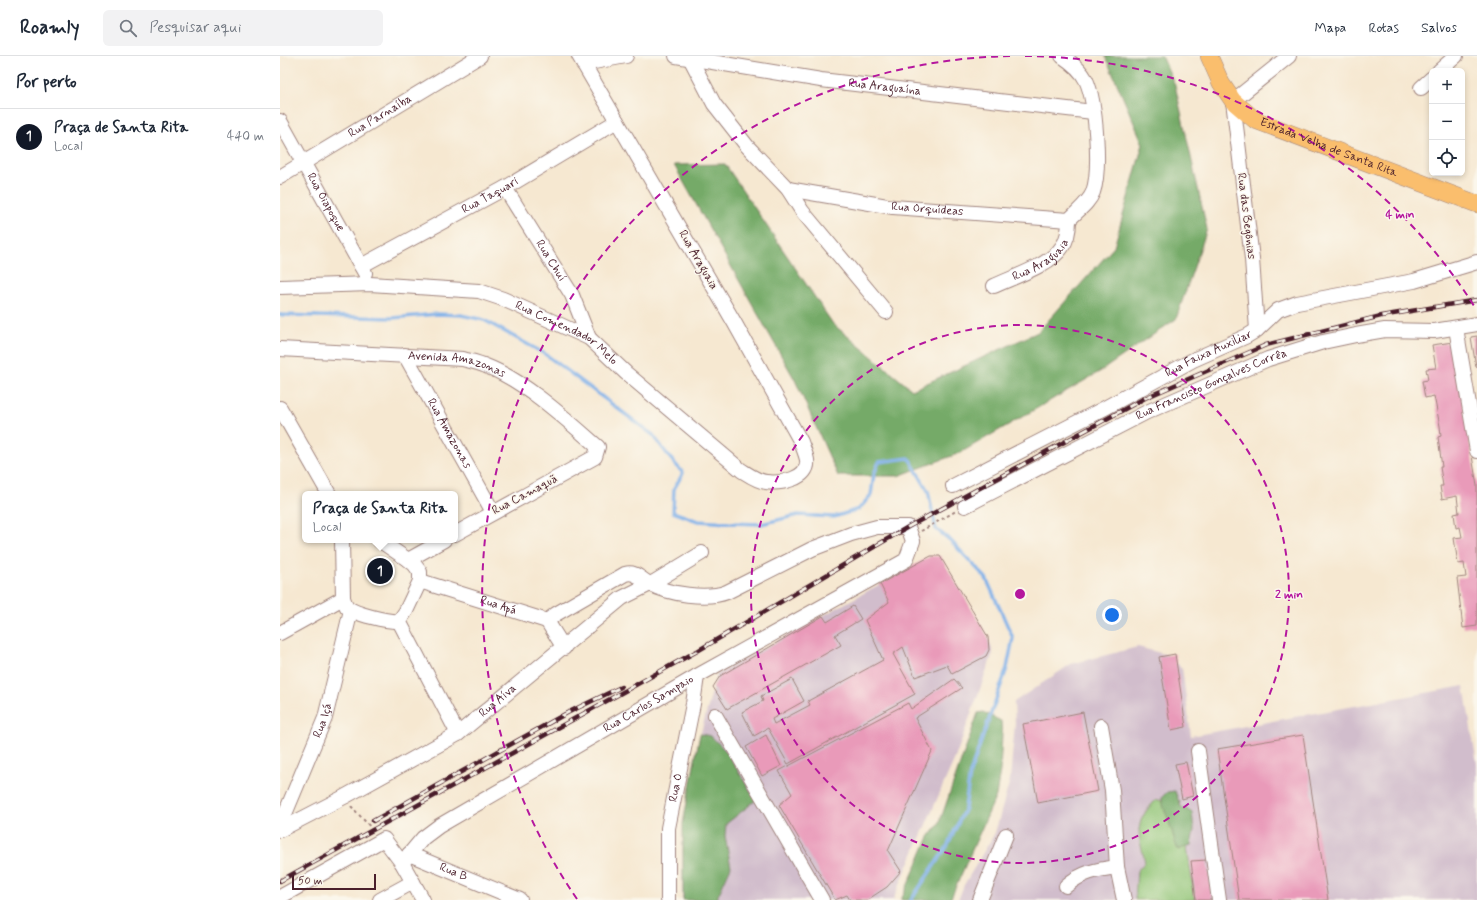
<!DOCTYPE html>
<html lang="pt">
<head>
<meta charset="utf-8">
<style>
  body { margin:0; font-family:Mynerve,sans-serif; background:#f2f2f3; color:#1f2937 }
  .controls { position:absolute; right:12px; top:12px; display:grid; overflow:hidden; border-radius:6px; box-shadow:0 2px 6px #0003 }
  .controls button { width:36px; height:36px; display:grid; place-items:center; padding:0; border:0; border-bottom:1px solid #e0e1e3; background:#fff; color:#1f2937; font:20px sans-serif }
  .scale { position:absolute; left:12px; bottom:10px; width:84px; box-sizing:border-box; padding-left:4px; border:2px solid #4a1f2b; border-top:0; font-size:11px; line-height:14px; white-space:nowrap; color:#4a1f2b; -webkit-text-stroke:3px #fbf7ec; paint-order:stroke }
  .you { position:absolute; left:832px; top:559px; width:14px; height:14px; margin:-10px; border:3px solid #fff; border-radius:50%; background:#1a73e8; box-shadow:0 0 0 6px #1a73e833 }
  .badge { display:grid; place-items:center; width:26px; height:26px; border-radius:50%; background:#111827; color:#fff; font-size:13px; font-weight:700 }
  .pin { position:absolute; translate:-50% -50%; border:2px solid #fff; box-shadow:0 1px 4px #0006 }
  .popup { position:absolute; left:22px; top:435px; width:156px; height:52px; box-sizing:border-box; display:grid; place-content:center; border-radius:6px; background:#fff; filter:drop-shadow(0 1px 3px #0005); font-size:13px; white-space:nowrap; color:#747a83 }
  .popup b { font-size:15px; color:#1f2937 }
  .popup::after { content:''; position:absolute; left:50%; top:100%; margin-left:-8px; border:8px solid transparent; border-top-color:#fff }
  .list { margin:0; padding:0; list-style:none }
  h2 { display:flex; justify-content:space-between; align-items:center; height:52px; margin:0; padding:0 16px; font-size:17px }
  h2 small { font-size:13px; font-weight:400; color:#747a83 }
  .list li { display:grid; grid-template-columns:26px 1fr auto; gap:12px; align-items:center; box-sizing:border-box; height:56px; padding:0 16px; border-top:1px solid #e0e1e3 }
  .list b { display:block; font-size:15px; white-space:nowrap }
  .list p { margin:0; font-size:13px; white-space:nowrap; color:#747a83 }
  .list em { font-size:13px; font-style:normal; color:#747a83 }
  .icon { flex:none; width:22px; height:22px; fill:none; stroke:currentColor; stroke-width:2; stroke-linecap:round; stroke-linejoin:round }
  .map { position:relative; flex:none; width:1197px; height:844px; overflow:hidden }
  header { display:flex; align-items:center; gap:24px; box-sizing:border-box; height:56px; padding:0 20px; background:#fff; border-bottom:1px solid #e0e1e3 }
  header strong { font-size:19px }
  nav { display:flex; gap:22px; margin-inline-start:auto; font-size:14px }
  .search { width:280px; height:36px; background:#f2f2f3; display:flex; align-items:center; gap:10px; box-sizing:border-box; padding:0 14px; border-radius:6px; color:#747a83; font-size:15px }
  main { display:flex }
  aside { flex:1; background:#fff }
  .map>svg:first-child { display:block }
</style>
</head>
<body>
<header>
<strong>Roamly</strong>
<div class="search"><svg class="icon" aria-label="search" viewBox="0 0 24 24"><circle cx="10" cy="10" r="6"/><path d="M15 15l6 6"/></svg>Pesquisar aqui</div>
<nav><a>Mapa</a><a>Rotas</a><a>Salvos</a></nav>
</header>
<main>
<aside>
<h2>Por perto<small></small></h2>
<ul class="list">
<li><span class="badge">1</span><div><b>Praça de Santa Rita</b><p>Local</p></div><em>440 m</em></li>
</ul>
</aside>
<div class="map">
<svg width="1197" height="844" viewBox="0 0 1197 844">
  <rect width="100%" height="100%" fill="#fbf7ec"/>
  <filter id="ink" filterUnits="userSpaceOnUse"><feTurbulence type="fractalNoise" baseFrequency=".025" numOctaves="2"/><feDisplacementMap in="SourceGraphic" scale="8" xChannelSelector="R" yChannelSelector="G"/><feConvolveMatrix kernelMatrix="1 2 1 2 8 2 1 2 1" color-interpolation-filters="sRGB"/></filter>
  <filter id="wash" filterUnits="userSpaceOnUse"><feTurbulence type="fractalNoise" baseFrequency=".012" numOctaves="4" result="noise"/><feDisplacementMap in="SourceGraphic" scale="16" xChannelSelector="R" yChannelSelector="G"/><feGaussianBlur stdDeviation="0.9" result="paint"/><feColorMatrix in="noise" values="0 0 0 0 0 0 0 0 0 0 0 0 0 0 0 0 0 1.4 0 .05"/><feComposite in="paint" operator="in"/></filter>
  <g filter="url(#wash)">
    <rect width="100%" height="100%" fill="#f6e8d1"/>
    <g fill="#d1bdcc">
      <path d="M 651,500 L 660,500 L 708,581 L 713,597 L 675,702 L 613,844 L 402,844 L 403,767 L 417,691 L 437,618 Z"/>
      <path d="M 858,591 L 888,599 L 902,612 L 911,680 L 1184,630 L 1197,708 L 1197,844 L 678,844 L 684,829 L 715,777 L 730,724 L 735,667 L 734,646 L 791,608 Z"/>
    </g>
    <path fill="#90c476" stroke="#6d7250" d="M 876,744 L 900,745 L 915,844 L 855,844 L 857,815 L 865,806 C 858,776 853,767 876,744 Z"/>
    <g fill="#74aa67" stroke="#5f6449">
      <path d="M 825,0 L 882,0 L 895,29 L 927,173 L 896,263 L 821,315 L 680,397 L 618,420 L 558,420 L 515,324 L 394,109 L 445,108 L 553,268 L 632,334 L 758,276 L 834,191 L 863,88 Z"/>
      <path d="M 703,656 L 721,665 L 722,679 L 720,715 L 716,740 L 670,844 L 621,844 L 649,781 L 659,768 L 698,657 Z"/>
      <path d="M 420,678 L 431,680 L 446,695 L 476,744 L 446,768 L 445,780 L 451,811 L 436,844 L 403,844 L 403,767 Z"/>
      <path d="M 895,735 L 901,751 L 912,756 L 914,774 L 911,789 L 898,794 C 894,785 893,777 890,769 C 887,758 883,754 882,741 L 887,736 Z"/>
    </g>
    <g fill="none" stroke-linecap="round" stroke-linejoin="round">
      <path stroke="#7caee8" stroke-width="3.5" d="M 0,259 L 112,262 L 157,258 L 181,259 L 204,264 L 265,298 L 373,379 L 390,402 L 403,417 L 394,433 L 393,456 L 418,465 L 449,467 L 481,468 L 518,459 L 554,461 L 579,453 L 591,439 L 594,418 L 599,406 L 629,402 L 648,435 L 656,473 L 671,485 L 706,522 L 733,582 L 727,612 L 690,717 L 685,752 L 668,789 L 631,844"/>
    </g>
    <g id="blocks">
      <g fill="#e99ab9">
        <path d="M 1197,280 L 1197,311 L 1196,311 L 1191,281 Z"/>
        <path d="M 1173,286 L 1197,430 L 1197,570 L 1183,572 L 1177,522 L 1186,521 L 1184,507 L 1178,508 L 1174,482 L 1182,481 L 1180,471 L 1176,472 L 1174,458 L 1179,457 L 1177,440 L 1162,443 L 1160,430 L 1163,430 L 1160,411 L 1162,411 L 1158,381 L 1161,380 L 1160,370 L 1154,340 L 1145,342 L 1142,325 L 1148,324 L 1146,313 L 1156,312 L 1152,289 Z"/>
        <path d="M 651,500 L 660,500 L 708,581 L 709,594 L 706,600 L 672,618 L 667,609 L 635,621 L 623,591 L 613,598 L 635,638 L 508,708 L 488,672 L 474,680 L 462,656 L 483,645 L 481,640 L 512,623 L 524,645 L 492,663 L 494,668 L 530,649 L 528,645 L 603,604 L 585,564 L 609,546 L 600,528 Z"/>
        <path d="M 573,550 L 581,563 L 555,579 L 561,589 L 447,653 L 433,631 L 440,620 L 543,560 L 547,566 Z"/>
        <path d="M 895,598 L 906,671 L 891,674 L 879,601 Z"/>
        <path d="M 674,623 L 682,632 L 635,662 L 652,695 L 608,795 L 621,815 L 607,831 L 587,844 L 570,844 L 567,839 L 555,844 L 499,749 L 512,738 L 499,715 L 628,647 L 631,653 Z"/>
        <path d="M 803,656 L 818,735 L 758,747 L 743,668 Z"/>
        <path d="M 486,679 L 501,710 L 482,720 L 466,691 Z"/>
        <path d="M 1023,679 L 1048,844 L 959,844 L 937,693 Z"/>
        <path d="M 906,706 L 913,740 L 902,743 L 895,708 Z"/>
        <path d="M 927,804 L 932,844 L 916,844 L 911,805 Z"/>
      </g>
    </g>
  </g>
  <g filter="url(#ink)">
    <use href="#blocks" fill-opacity="0" stroke="#a0847e" stroke-width="1"/>
    <g fill="none" stroke-linecap="round" stroke-linejoin="round">
      <defs>
        <g id="minor">
          <path id="s1" d="M 396,0 L 541,24 L 813,56"/>
          <path d="M 782,0 C 791,6 801,14 806,24 C 816,45 821,114 813,136 C 809,147 797,155 789,164"/>
          <path d="M 410,2 L 434,48 L 467,90 L 508,133 L 522,155 L 606,256"/>
          <path d="M 303,8 L 346,0"/>
          <path d="M 1159,15 L 1176,0"/>
          <path d="M 1141,32 L 1152,22"/>
          <path id="s2" d="M 0,65 L 85,217"/>
          <path id="s3" d="M 0,121 L 200,0"/>
          <path id="s4" d="M 225,132 L 292,239 L 309,282"/>
          <path id="s5" d="M 508,133 L 613,151 L 789,164"/>
          <path id="s6" d="M 81,210 L 225,132 L 337,65"/>
          <path id="s7" d="M 714,230 C 733,221 771,209 782,191 C 788,183 789,173 789,164"/>
          <path id="s8" d="M 0,231 L 90,228 L 199,235 L 223,243 L 309,282 L 346,317 L 461,414 C 469,419 477,425 486,426 C 500,428 530,423 527,404 C 526,398 523,392 521,386 L 454,266 L 299,0"/>
          <path d="M 1176,272 L 1197,395"/>
          <path d="M 977,274 L 972,203 L 953,45 L 1009,0"/>
          <path id="s9" d="M 0,293 L 183,303 C 190,305 199,307 206,310 C 245,325 287,364 318,391 L 315,401 L 175,478"/>
          <path id="s10" d="M 125,299 L 213,456"/>
          <path d="M 0,352 L 49,438"/>
          <path id="s11" d="M 673,430 L 823,353 L 913,304 L 967,280 L 977,274 L 998,254 L 1017,247 L 1134,225 L 1197,206"/>
          <path id="s12" d="M 685,450 L 867,356 L 988,303 L 1043,286 L 1076,279 L 1105,274 L 1154,275 L 1197,268"/>
          <path d="M 62,484 L 63,542 C 64,545 65,548 67,551 C 74,558 109,566 119,565 L 126,555 L 140,525 L 140,516 L 134,508 L 99,484"/>
          <path d="M 128,504 L 164,484"/>
          <path id="s13" d="M 140,525 L 267,565 L 284,592"/>
          <path d="M 119,565 L 178,678"/>
          <path d="M 0,577 L 63,542"/>
          <path d="M 435,659 L 542,844"/>
          <path d="M 821,670 L 832,734 L 837,811 L 844,844"/>
          <path d="M 918,695 L 939,844"/>
          <path id="s14" d="M 0,770 L 45,662 L 71,554"/>
          <path id="s15" d="M 0,774 L 64,741 L 178,678 L 342,542 L 374,526 L 422,497"/>
          <path id="s16" d="M 129,798 L 240,844"/>
          <path id="s17" d="M 122,807 L 143,782 L 159,770 L 417,620 L 626,504 L 633,485 L 628,471 L 597,471 L 571,478 L 532,493 L 447,536 C 427,544 388,538 370,528 C 360,523 356,515 345,518 L 276,558 L 267,565"/>
          <path d="M 786,830 C 802,816 816,814 837,811"/>
          <path d="M 0,841 L 104,783 L 122,807 L 143,844"/>
          <path d="M 100,844 L 133,826"/>
          <path id="s18" d="M 388,844 L 388,772 L 413,648 L 417,620"/>
          <path d="M 700,844 L 726,779"/>
        </g>
        <g id="major">
          <path id="s19" d="M 929,0 L 941,27 L 953,45 L 975,64 L 1197,148"/>
        </g>
      </defs>
      <use href="#minor" stroke="#a0847e" stroke-width="16"/>
      <use href="#major" stroke="#a0847e" stroke-width="18"/>
      <g stroke="#a0847e" stroke-width="2" stroke-dasharray="3 3" stroke-linecap="butt">
        <path d="M 641,475 L 676,455"/>
        <path d="M 71,750 L 93,774"/>
      </g>
      <use href="#minor" stroke="#fff" stroke-width="14"/>
      <use href="#major" stroke="#fabe6d" stroke-width="17"/>
      <defs>
        <g id="rail">
          <path d="M 93,765 L 287,657 L 341,631"/>
          <path d="M 0,825 L 419,594 L 628,471 L 865,342 L 986,289 L 1101,260 L 1197,244"/>
        </g>
      </defs>
      <use href="#rail" stroke="#4a1f2b" stroke-width="4.5"/>
      <use href="#rail" stroke="#fbf7ec" stroke-width="3" stroke-dasharray="9" stroke-linecap="butt"/>
    </g>
  </g>
  <g fill="none" stroke="#b5179e" stroke-width="2" stroke-dasharray="7 5">
    <circle cx="740" cy="538" r="269"/>
    <path d="M297 843A538 538 0 0 1 735 0M745 0A538 538 0 0 1 1196 253"/>
  </g>
  <g text-anchor="middle" dominant-baseline="central" stroke-width="3" stroke-linejoin="round" paint-order="stroke">
    <g font-size="12" fill="#4a1f2b" stroke="#fbf7ec">
      <text stroke="none"><textPath href="#s1" startOffset="211">Rua Araguaína</textPath></text>
      <text stroke="none"><textPath href="#s3" startOffset="117">Rua Parnaíba</textPath></text>
      <text stroke="none"><textPath href="#s19" startOffset="159">Estrada Velha de Santa Rita</textPath></text>
      <text stroke="none"><textPath href="#s6" startOffset="147">Rua Taquari</textPath></text>
      <text stroke="none"><textPath href="#s2" startOffset="93">Rua Oiapoque</textPath></text>
      <text stroke="none"><textPath href="#s5" startOffset="141">Rua Orquídeas</textPath></text>
      <text transform="translate(966 160) rotate(83)">Rua das Begônias</text>
      <text stroke="none"><textPath href="#s7" startOffset="54">Rua Araguaia</textPath></text>
      <text transform="translate(418 204) rotate(60)">Rua Araguaia</text>
      <text stroke="none"><textPath href="#s4" startOffset="86">Rua Chuí</textPath></text>
      <text stroke="none"><textPath href="#s8" startOffset="297">Rua Comendador Melo</textPath></text>
      <text stroke="none"><textPath href="#s11" startOffset="288">Rua Faixa Auxiliar</textPath></text>
      <text stroke="none"><textPath href="#s9" startOffset="178">Avenida Amazonas</textPath></text>
      <text stroke="none"><textPath href="#s12" startOffset="275">Rua Francisco Gonçalves Corrêa</textPath></text>
      <text stroke="none"><textPath href="#s10" startOffset="90">Rua Amazonas</textPath></text>
      <text transform="translate(245 439) rotate(-28)">Rua Camaquã</text>
      <text stroke="none"><textPath href="#s13" startOffset="82">Rua Apá</textPath></text>
      <text stroke="none"><textPath href="#s15" startOffset="254">Rua Aíva</textPath></text>
      <text stroke="none"><textPath href="#s17" startOffset="295">Rua Carlos Sampaio</textPath></text>
      <text stroke="none"><textPath href="#s14" startOffset="114">Rua Içá</textPath></text>
      <text stroke="none"><textPath href="#s18" startOffset="113">Rua O</textPath></text>
      <text stroke="none"><textPath href="#s16" startOffset="48">Rua B</textPath></text>
    </g>
  </g>
  <circle cx="740" cy="538" r="6" fill="#b5179e" stroke="#fbf7ec" stroke-width="2"/>
  <g font-size="12" text-anchor="middle" font-weight="bold" fill="#b5179e" stroke="#fbf7ec" stroke-width="3" stroke-linejoin="round" paint-order="stroke">
    <text x="1120" y="162">4 min</text>
    <text x="1009" y="542">2 min</text>
  </g>
</svg>
<div class="controls">
<button>+</button>
<button>−</button>
<button><svg class="icon" aria-label="locate" viewBox="0 0 24 24"><circle cx="12" cy="12" r="6"/><path d="M12 2v4M12 18v4M2 12h4M18 12h4"/></svg></button>
</div>
<div class="scale">50 m</div>
<div class="you"></div>
<div class="pin badge" style="left:100px;top:515px">1</div>
<div class="popup"><b>Praça de Santa Rita</b>Local</div>
</div>
</main>
</body>
</html>
